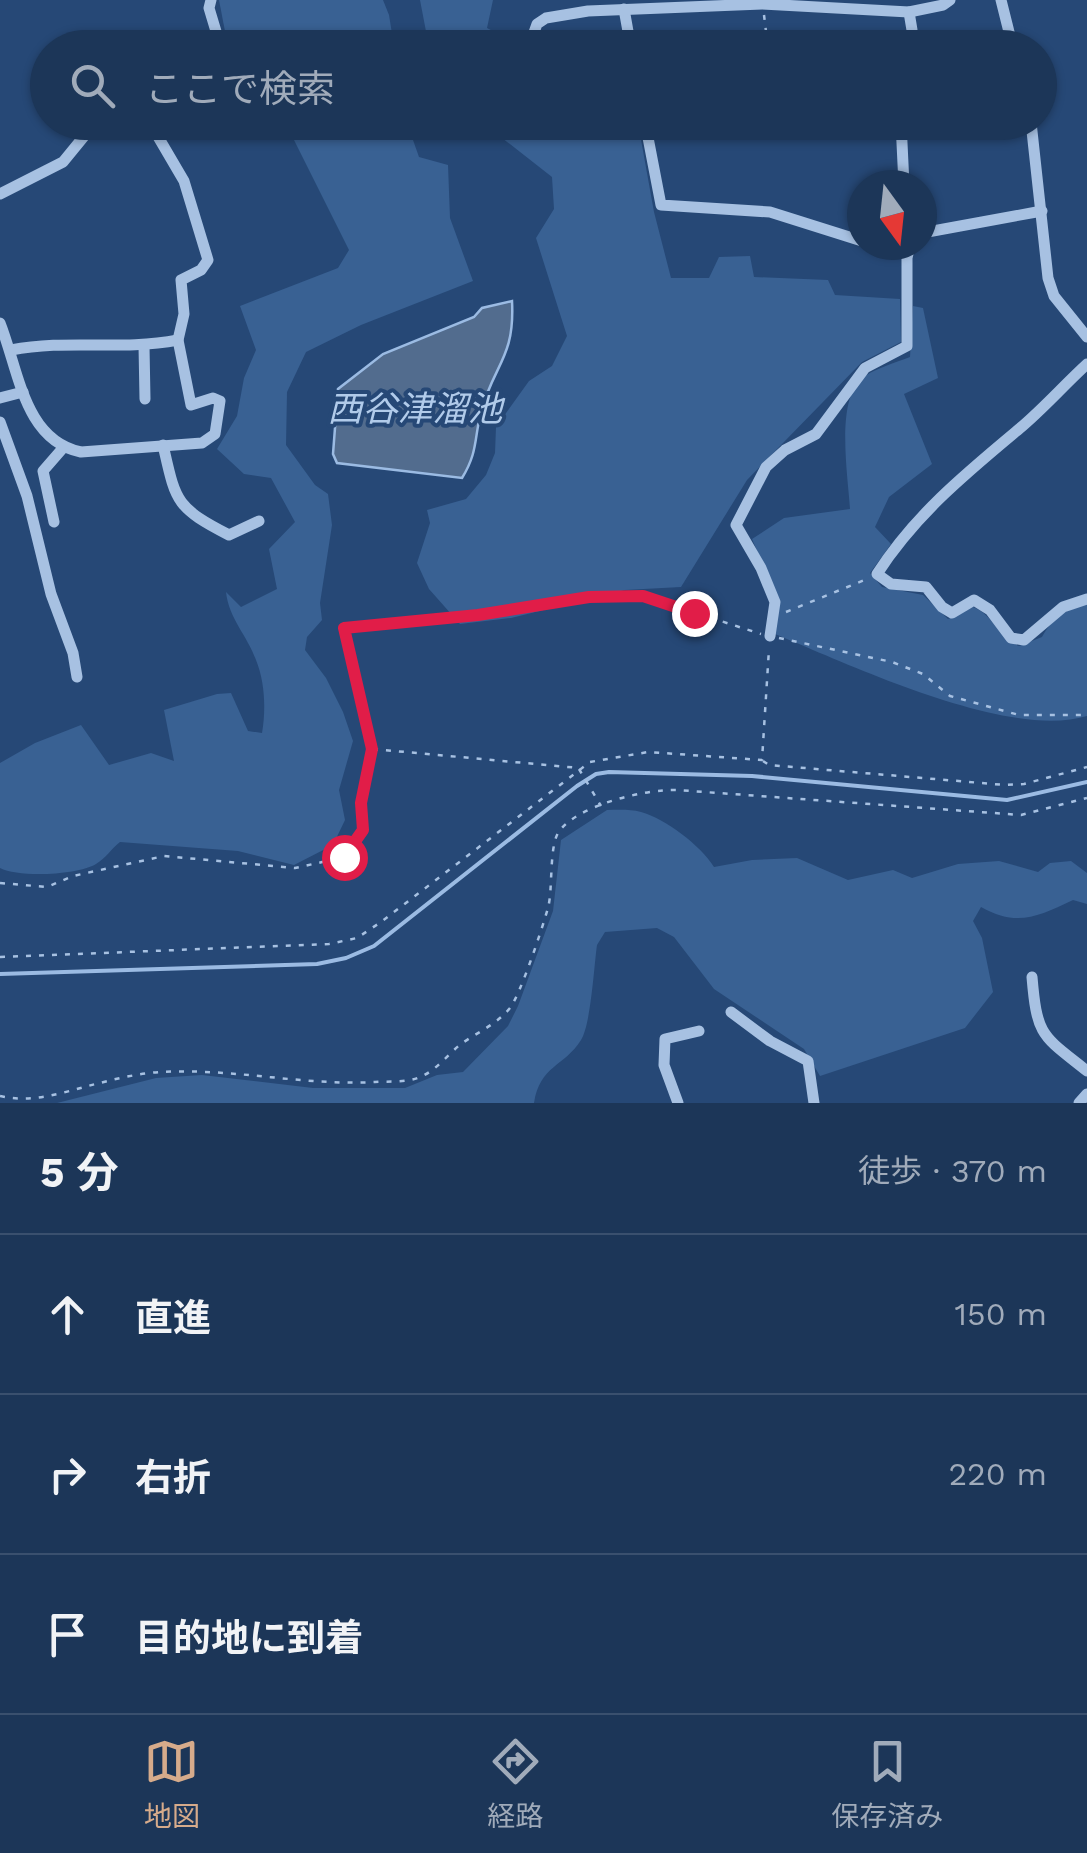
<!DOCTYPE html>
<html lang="ja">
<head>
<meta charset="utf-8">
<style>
  body { margin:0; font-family:"Work Sans","Noto Sans JP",sans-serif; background:#253e5e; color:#f1f3f6 }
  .compass { position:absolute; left:847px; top:170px; width:90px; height:90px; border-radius:50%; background:#1c3658; box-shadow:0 2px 8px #0004; rotate:165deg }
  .stop { position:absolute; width:30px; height:30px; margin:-22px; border:8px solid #e11d48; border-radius:50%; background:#fff }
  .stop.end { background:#e11d48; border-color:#fff; box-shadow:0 2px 10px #0008 }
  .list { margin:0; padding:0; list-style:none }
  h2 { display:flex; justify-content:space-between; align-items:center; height:130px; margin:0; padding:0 40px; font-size:42px }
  h2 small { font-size:32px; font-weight:400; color:#a0abba }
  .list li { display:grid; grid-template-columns:65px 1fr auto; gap:30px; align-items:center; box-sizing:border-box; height:160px; padding:0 40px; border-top:2px solid #3a506e }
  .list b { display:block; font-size:38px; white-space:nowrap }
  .list em { font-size:32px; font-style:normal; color:#a0abba }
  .icon { flex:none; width:55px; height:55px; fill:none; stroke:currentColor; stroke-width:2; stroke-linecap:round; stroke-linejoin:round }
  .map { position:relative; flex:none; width:1087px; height:1103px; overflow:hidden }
  .search { position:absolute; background:#1c3658; box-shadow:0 2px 8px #0004; left:30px; right:30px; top:30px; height:110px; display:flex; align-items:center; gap:25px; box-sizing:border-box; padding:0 35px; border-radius:55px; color:#a0abba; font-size:38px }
  .sheet { height:610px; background:#1c3658 }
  nav { display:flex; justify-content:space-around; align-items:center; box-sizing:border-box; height:140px; border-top:2px solid #3a506e; background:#1c3658; font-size:28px; color:#a0abba }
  nav a { display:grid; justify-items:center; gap:5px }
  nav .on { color:#d6ab8b }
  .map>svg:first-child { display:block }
</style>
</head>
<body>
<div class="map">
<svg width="1087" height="1103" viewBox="0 0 1087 1103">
  <rect width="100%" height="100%" fill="#264876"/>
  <g fill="#396193">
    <path d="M 219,0 L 383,0 L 389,15 L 394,46 L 228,47 Z"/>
    <path d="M 420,0 L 493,0 L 487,28 L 506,38 L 508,47 L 429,47 Z"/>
    <path d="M 559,122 L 638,123 L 654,212 L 671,278 L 709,278 L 719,257 L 750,256 L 754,277 L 828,280 L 835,295 L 900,299 L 901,342 L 862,362 L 747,480 L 681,587 L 625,590 L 511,618 L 460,624 L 429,589 L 417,563 L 430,523 L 427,510 L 466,499 L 486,475 L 495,453 L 496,427 L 529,381 L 552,366 L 567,336 L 536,238 L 554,209 L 552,177 L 483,123 L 549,123 L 553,126 Z"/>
    <path d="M 300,123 L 407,123 L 419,157 L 448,165 L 450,218 L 473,281 L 361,325 L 306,352 L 287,392 L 286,445 L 315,485 L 328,494 L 332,525 L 320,603 L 322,620 L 307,637 L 305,650 L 326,678 L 343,712 L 353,741 L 339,790 L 345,820 L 333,845 L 294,865 L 238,851 L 120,842 C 112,848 105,859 96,864 C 78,875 19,878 0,868 L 0,763 L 35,743 L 81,725 L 109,765 L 151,753 L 174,761 L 164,710 L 217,694 L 231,693 L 248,731 L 262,733 C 266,710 265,682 256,660 C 247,635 229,619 226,592 L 241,607 L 277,589 L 269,549 L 295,522 L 271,478 L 244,474 L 217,449 L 237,416 L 244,378 L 256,350 L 240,306 L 338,268 L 349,250 L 292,136 Z"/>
    <path d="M 913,306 L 923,308 L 938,378 L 904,394 L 932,464 L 889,497 L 875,527 L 891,544 L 870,573 L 882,587 L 923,595 L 948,619 L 973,607 C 994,615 998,638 1019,646 L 1042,637 C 1053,617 1066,610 1087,603 L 1087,716 C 1008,740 851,665 775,634 L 778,599 L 752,539 L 784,518 L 850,509 C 848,476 836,404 860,380 C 872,369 895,363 910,357 Z"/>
    <path d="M 607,810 C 617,810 630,809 641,812 C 666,819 700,845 714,867 L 752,860 L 797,858 L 848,880 L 893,870 L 912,878 L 958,864 L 999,861 L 1038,872 L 1050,863 L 1071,861 L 1087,873 L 1087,904 L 1073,900 C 1037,917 1017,927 981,907 L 973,921 L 982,938 L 993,992 L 965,1028 L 820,1076 L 804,1049 L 714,989 L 674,937 L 657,928 L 605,932 L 597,945 C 594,966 591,1024 581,1040 C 564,1067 540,1065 534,1103 L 57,1103 L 156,1078 L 202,1075 L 313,1088 L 405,1088 L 437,1075 L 463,1072 L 508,1026 L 518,1006 L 553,911 L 561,840 Z"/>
  </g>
  <path fill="#526c8e" stroke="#9bbbe3" stroke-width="2.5" d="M 512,301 C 515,358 494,364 481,412 C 474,439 478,452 462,478 L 337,463 L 333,454 L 338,389 L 383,354 L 474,317 L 482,308 Z"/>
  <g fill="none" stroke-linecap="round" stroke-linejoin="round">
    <path stroke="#9bbbe3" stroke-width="4" d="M 0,974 L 317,964 L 346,958 L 374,946 L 577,786 L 596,774 L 609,772 L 752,776 L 1007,800 L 1087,782"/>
    <g stroke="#a7c1e2" stroke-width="2.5" stroke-dasharray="5 8" stroke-linecap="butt">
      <path d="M 764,15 L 768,48"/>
      <path d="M 786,612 L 867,579"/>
      <path d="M 779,638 L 892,662 L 923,674 L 950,696 L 1019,715 L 1087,715"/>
      <path d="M 373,749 L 579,768"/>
      <path d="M 763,761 L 769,765 L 1005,785 L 1024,784 L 1087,767"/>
      <path d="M 579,769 L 601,806"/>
      <path d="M 0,883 L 47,887 L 73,876 L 164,856 L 295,868 L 345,857 L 363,830 L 361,803 L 372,749 L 344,628 L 478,615 L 589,597 L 643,596 L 761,634"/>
      <path d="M 0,957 L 329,944 L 357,938 L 381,922 L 590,762 L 648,752 L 762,760 L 769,649"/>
      <path d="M 0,1096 C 29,1103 59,1094 88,1086 C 111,1080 138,1073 162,1072 C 234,1068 303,1086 375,1082 C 389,1081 407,1083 420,1077 C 436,1071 448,1054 461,1044 C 478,1032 497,1024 510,1008 C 521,993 542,929 548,908 C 553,889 549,849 558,833 C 576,805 646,789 677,790 L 1021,815 L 1087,798"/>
    </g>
    <g stroke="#a7c1e2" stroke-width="11">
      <path d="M 211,0 L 209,8 L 221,48"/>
      <path d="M 1001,0 L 1013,48"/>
      <path d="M 624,9 L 631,48"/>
      <path d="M 534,48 L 532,38 L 537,24 L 546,18 L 588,11 L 762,4 L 909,12 L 943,5 L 950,0"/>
      <path d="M 907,48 L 912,30 L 909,12"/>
      <path d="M 645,122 L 661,205 L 770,212 L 862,241"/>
      <path d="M 901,122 L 904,185"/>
      <path d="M 1031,122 L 1048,278 L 1054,296 L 1087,337"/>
      <path d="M 0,194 L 63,162 L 90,129 L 151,122"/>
      <path d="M 922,233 L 1042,211"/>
      <path d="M 875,245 L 882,245"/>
      <path d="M 0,323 C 19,371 24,440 81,452 L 202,443 L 215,434 L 220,401 L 213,398 L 191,405 L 178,340 L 184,314 L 181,280 L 201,270 L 208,260 L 184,181 L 150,123"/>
      <path d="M 144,346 L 145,399"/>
      <path d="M 11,350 C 69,339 119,351 178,340"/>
      <path d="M 1087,364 C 1064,385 1043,409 1019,429 C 965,474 915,515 877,574 L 891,584 L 926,587 L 942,607 L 952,613 L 974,600 L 990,610 L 1011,638 L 1024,640 L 1063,607 L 1087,599"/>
      <path d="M 0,398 L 23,392"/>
      <path d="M 0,422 L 27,496 L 51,594 L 73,653 L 77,677"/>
      <path d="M 163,445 C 176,502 175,507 229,535 L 259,521"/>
      <path d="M 54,522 L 43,471 L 63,448"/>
      <path d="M 770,636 L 775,602 L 761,568 L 736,525 L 766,467 L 785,450 L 816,434 L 865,368 L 907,346 L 907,258 L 910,245"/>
      <path d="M 1032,977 C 1037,1037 1042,1035 1087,1071"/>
      <path d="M 731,1012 L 770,1041 L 808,1061 L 814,1103"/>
      <path d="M 678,1103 L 664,1065 L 665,1039 L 699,1031"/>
      <path d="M 1079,1103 L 1087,1094"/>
    </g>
  </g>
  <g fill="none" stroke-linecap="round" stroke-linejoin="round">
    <path stroke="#e11d48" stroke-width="12" d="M 344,857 L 363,830 L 361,803 L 372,749 L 344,628 L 478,615 L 589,597 L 643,596 L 694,613"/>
  </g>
  <g text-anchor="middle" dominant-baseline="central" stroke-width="8" stroke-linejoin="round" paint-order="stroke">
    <g font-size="35" font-style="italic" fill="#b1cbea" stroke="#264876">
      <text x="415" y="409">西谷津溜池</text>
    </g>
  </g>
</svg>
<svg class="compass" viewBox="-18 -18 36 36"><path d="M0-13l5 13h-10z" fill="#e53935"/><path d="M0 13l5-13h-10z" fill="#a0abba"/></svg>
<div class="stop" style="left:344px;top:857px"></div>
<div class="stop end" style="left:694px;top:613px"></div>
<div class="search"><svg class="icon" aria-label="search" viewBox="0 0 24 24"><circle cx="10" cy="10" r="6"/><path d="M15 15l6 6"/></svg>ここで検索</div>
</div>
<section class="sheet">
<h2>5 分<small>徒歩 · 370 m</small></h2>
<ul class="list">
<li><svg class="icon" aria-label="ahead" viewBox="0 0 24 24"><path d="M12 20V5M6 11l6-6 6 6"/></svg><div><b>直進</b></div><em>150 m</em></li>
<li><svg class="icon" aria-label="right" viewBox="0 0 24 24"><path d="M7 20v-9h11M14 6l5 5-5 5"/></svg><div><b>右折</b></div><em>220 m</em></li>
<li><svg class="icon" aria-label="arrive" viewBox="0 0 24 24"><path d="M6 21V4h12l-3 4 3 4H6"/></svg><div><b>目的地に到着</b></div></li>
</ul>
</section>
<nav>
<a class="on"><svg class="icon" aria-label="map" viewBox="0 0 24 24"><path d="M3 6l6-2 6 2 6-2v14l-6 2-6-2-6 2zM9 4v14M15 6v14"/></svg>地図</a>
<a><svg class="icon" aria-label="directions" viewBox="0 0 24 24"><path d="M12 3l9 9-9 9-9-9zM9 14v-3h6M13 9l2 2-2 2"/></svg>経路</a>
<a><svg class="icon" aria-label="saved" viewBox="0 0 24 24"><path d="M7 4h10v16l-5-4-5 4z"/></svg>保存済み</a>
</nav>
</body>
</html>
